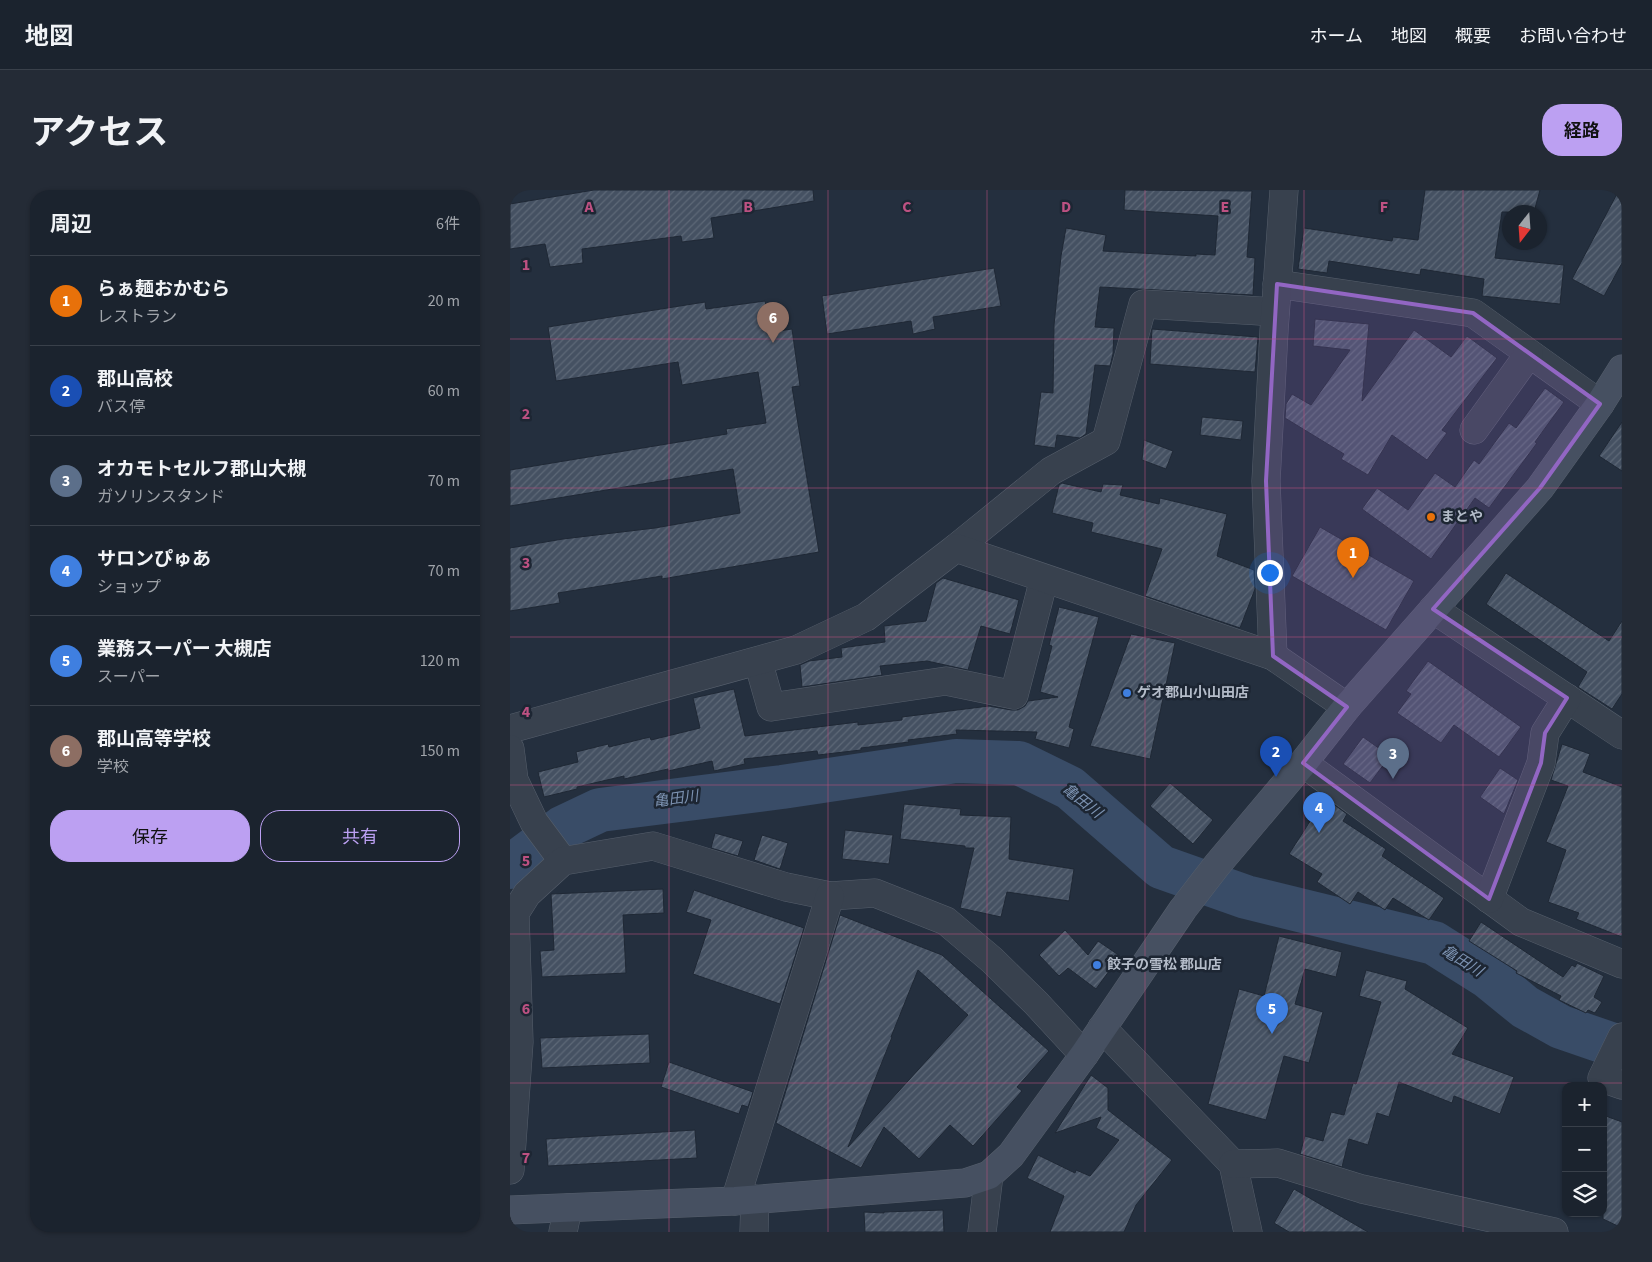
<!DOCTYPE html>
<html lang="ja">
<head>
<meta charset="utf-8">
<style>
  body { margin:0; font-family:"Source Sans 3","Noto Sans JP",sans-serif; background:#242b36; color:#f1f3f6 }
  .controls { position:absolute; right:15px; bottom:15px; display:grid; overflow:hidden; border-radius:10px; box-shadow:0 1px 4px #0004 }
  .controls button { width:45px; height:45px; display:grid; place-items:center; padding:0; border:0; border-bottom:1px solid #39404a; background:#1b232e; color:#f1f3f6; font:25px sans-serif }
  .compass { position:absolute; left:992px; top:15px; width:45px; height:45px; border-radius:50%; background:#1b232e; box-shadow:0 1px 4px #0004; rotate:197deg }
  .you { position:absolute; left:759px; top:382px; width:18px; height:18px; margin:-12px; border:4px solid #fff; border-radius:50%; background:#1a73e8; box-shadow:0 0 0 8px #1a73e833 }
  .badge { display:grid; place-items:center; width:32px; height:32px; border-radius:50%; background:#bca0f2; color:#fff; font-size:16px; font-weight:700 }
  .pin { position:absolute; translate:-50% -41px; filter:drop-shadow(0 1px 2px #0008) }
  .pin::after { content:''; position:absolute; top:26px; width:18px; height:15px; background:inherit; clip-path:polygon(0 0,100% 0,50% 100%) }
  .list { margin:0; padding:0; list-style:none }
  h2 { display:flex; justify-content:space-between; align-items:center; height:65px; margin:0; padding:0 20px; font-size:21px }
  h2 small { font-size:16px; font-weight:400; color:#a0a4aa }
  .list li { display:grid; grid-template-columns:32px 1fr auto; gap:15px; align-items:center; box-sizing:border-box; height:90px; padding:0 20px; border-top:1px solid #39404a }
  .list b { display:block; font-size:19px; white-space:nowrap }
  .list p { margin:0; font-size:16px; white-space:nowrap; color:#a0a4aa }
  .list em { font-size:16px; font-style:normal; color:#a0a4aa }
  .actions { display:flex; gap:10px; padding:15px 20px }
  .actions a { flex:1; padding:11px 0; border:1px solid #bca0f2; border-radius:20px; text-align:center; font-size:18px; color:#bca0f2 }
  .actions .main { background:#bca0f2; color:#111 }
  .icon { flex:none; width:28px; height:28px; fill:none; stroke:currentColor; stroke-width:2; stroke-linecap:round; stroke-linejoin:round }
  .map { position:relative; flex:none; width:1112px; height:1042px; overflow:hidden; border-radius:20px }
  header { display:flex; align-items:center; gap:30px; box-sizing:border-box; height:70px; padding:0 25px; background:#1b232e; border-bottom:1px solid #39404a }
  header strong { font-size:24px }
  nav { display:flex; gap:28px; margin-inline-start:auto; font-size:18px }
  .intro { display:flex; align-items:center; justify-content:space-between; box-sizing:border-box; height:120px; padding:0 30px }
  h1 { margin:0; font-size:35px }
  .button { padding:12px 22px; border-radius:20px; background:#bca0f2; color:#111; font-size:18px; font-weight:700 }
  main { display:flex; gap:30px; padding:0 30px }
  aside { flex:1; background:#1b232e; border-radius:20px; box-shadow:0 1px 4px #0004 }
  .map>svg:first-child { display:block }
</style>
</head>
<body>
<header>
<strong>地図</strong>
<nav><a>ホーム</a><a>地図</a><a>概要</a><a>お問い合わせ</a></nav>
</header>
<div class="intro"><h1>アクセス</h1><a class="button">経路</a></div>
<main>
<aside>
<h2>周辺<small>6件</small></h2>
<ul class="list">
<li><span class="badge" style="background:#e8710a">1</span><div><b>らぁ麺おかむら</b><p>レストラン</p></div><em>20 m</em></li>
<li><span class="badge" style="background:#1a4fb4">2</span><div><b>郡山高校</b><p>バス停</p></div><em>60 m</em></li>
<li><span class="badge" style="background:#5c6f8a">3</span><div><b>オカモトセルフ郡山大槻</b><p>ガソリンスタンド</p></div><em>70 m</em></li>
<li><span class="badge" style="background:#3f7fe0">4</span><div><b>サロンぴゅあ</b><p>ショップ</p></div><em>70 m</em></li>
<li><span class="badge" style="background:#3f7fe0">5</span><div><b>業務スーパー 大槻店</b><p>スーパー</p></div><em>120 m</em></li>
<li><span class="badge" style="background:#8d6e63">6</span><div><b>郡山高等学校</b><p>学校</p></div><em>150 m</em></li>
</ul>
<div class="actions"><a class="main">保存</a><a>共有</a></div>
</aside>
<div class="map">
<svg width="1112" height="1042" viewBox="0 0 1112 1042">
  <defs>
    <pattern id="building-hatch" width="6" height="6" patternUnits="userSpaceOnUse" patternTransform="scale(1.25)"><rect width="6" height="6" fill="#455162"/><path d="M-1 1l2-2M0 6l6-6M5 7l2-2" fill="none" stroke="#5d6877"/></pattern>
  </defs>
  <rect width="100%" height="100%" fill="#242f3e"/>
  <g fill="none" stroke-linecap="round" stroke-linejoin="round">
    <path stroke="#394c67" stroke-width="44" d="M 0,677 L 52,638 L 90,620 L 272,597 L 446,571 L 509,573 L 560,598 L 651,677 L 736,707 L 924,753 L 978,787 L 1015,817 L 1051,837 L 1112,858"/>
  </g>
  <g fill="url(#building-hatch)" stroke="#1f2835" fill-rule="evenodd">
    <path d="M 84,0 L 303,0 L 304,11 L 201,28 L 204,48 L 172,52 L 171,46 L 72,59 L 73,73 L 40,77 L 35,54 L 0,59 L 0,14 Z"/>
    <path d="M 615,0 L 742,1 L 737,67 L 745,68 L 743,105 L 590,97 L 585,137 L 604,138 L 603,164 L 600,176 L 585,175 L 576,244 L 570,248 L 547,245 L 545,258 L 524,255 L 531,202 L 543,203 L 544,135 L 551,66 L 556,38 L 596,45 L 593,61 L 686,66 L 686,64 L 705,65 L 708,26 L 614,20 Z"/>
    <path d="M 915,0 L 1030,0 L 1024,22 L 992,22 L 985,68 L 1054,75 L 1050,114 L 972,106 L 974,89 L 911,79 L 910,85 L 819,71 L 817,83 L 788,79 L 794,38 L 882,51 L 883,47 L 908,50 Z"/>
    <path d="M 1109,0 L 1112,0 L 1112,73 L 1094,106 L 1062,89 Z"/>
    <path d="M 484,78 L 491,116 L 423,127 L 425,139 L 403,144 L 401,131 L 317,144 L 312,106 Z"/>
    <path d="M 255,111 L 261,142 L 282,139 L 290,196 L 282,197 L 309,362 L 152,389 L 152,386 L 48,403 L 50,413 L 0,421 L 0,358 L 53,349 L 145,338 L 230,323 L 223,279 L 0,316 L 0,280 L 217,244 L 216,239 L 256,233 L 248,182 L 172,195 L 168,172 L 46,191 L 38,137 L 195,112 L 196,119 Z"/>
    <path d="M 805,129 L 859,134 L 852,211 L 904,140 L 941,167 L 957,146 L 987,168 L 932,240 L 937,243 L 917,270 L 882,245 L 858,285 L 831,269 L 834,264 L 775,228 L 776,214 L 782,204 L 801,215 L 840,160 L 803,156 Z"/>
    <path d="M 642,139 L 748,147 L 745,182 L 640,174 Z"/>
    <path d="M 1035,198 L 1054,212 L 1025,252 L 1027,253 L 979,318 L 965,308 L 921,369 L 852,319 L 867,298 L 898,320 L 925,283 L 945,297 L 964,270 L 969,274 L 999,233 L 1006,238 Z"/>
    <path d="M 692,227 L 733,231 L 731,250 L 690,245 Z"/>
    <path d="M 1112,232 L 1112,281 L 1089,266 Z"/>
    <path d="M 634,250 L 663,261 L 656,279 L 632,270 Z"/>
    <path d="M 552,293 L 591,302 L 593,294 L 613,295 L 610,305 L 649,314 L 650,308 L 717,324 L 707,366 L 744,380 L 745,399 L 730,438 L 635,406 L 652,359 L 581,342 L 583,333 L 542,323 L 549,295 Z"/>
    <path d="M 810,337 L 904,391 L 876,440 L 782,386 Z"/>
    <path d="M 996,383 L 1099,451 L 1112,431 L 1112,504 L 1102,519 L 1068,497 L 1077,482 L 976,414 Z"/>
    <path d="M 433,388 L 509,410 L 500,444 L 471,436 L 458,480 L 417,471 L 370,476 L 372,485 L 292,497 L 290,475 L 299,471 L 332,467 L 331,458 L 375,452 L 374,436 L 416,431 L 426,393 Z"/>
    <path d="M 549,417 L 589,427 L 559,537 L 564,539 L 559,558 L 525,549 L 527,542 L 446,540 L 447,544 L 398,550 L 399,552 L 351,558 L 351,560 L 308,565 L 307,561 L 234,569 L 235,574 L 204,581 L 202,571 L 158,581 L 158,579 L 114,589 L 114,586 L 67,597 L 67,599 L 34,607 L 28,582 L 68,572 L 66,562 L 98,554 L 99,557 L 140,547 L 141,550 L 190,538 L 183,508 L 224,499 L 235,546 L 348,532 L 348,535 L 392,530 L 392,527 L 479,516 L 501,520 L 508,520 L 515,516 L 518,511 L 548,507 L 530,502 L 542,456 L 539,455 Z"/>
    <path d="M 621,444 L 665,453 L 640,569 L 580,556 Z"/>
    <path d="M 918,471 L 1011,537 L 989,567 L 944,535 L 931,553 L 887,523 L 901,504 L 896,501 Z"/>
    <path d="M 853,547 L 880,566 L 860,593 L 833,574 Z"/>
    <path d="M 1052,554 L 1080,564 L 1073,582 L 1112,597 L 1112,747 L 1066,729 L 1069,723 L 1038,712 L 1056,660 L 1036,652 L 1058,596 L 1041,590 Z"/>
    <path d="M 990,578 L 1008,590 L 994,624 L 970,607 Z"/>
    <path d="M 660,593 L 703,630 L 683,654 L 640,616 Z"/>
    <path d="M 815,608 L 837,624 L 833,631 L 876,659 L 872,666 L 934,708 L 919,730 L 883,708 L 875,720 L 848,702 L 840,714 L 807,692 L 812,684 L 779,664 Z"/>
    <path d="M 394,614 L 451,619 L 450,625 L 501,627 L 499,669 L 564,679 L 559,711 L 497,702 L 491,727 L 450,718 L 464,658 L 455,658 L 455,656 L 390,649 Z"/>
    <path d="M 335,640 L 383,645 L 379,674 L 332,669 Z"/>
    <path d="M 205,643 L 233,651 L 228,666 L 201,658 Z"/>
    <path d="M 252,645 L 278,653 L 270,679 L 244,670 Z"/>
    <path d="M 153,699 L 154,723 L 113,725 L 116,783 L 32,787 L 30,761 L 44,760 L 41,704 Z"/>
    <path d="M 184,700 L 294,738 L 270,814 L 183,784 L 201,730 L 176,722 Z"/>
    <path d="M 330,725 L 432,765 L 539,861 L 507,897 L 512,901 L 463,956 L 440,935 L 409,969 L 374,937 L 351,978 L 266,933 ZM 408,780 L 458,825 L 338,957 L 382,847 L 381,847 Z"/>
    <path d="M 971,732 L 1053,787 L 1062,775 L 1065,777 L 1067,773 L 1094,786 L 1084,807 L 1092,812 L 1085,823 L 1078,820 L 1076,823 L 1049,810 L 1051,806 L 1006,783 L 1007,781 L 959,751 Z"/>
    <path d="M 555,740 L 578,765 L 588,751 L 610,766 L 586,799 L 558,778 L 549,786 L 529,765 Z"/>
    <path d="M 769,746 L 832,762 L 826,787 L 795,779 L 785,814 L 813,822 L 799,873 L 774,866 L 756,930 L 698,914 L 729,799 L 754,806 Z"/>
    <path d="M 856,780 L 897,791 L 895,799 L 958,838 L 942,864 L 1004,887 L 990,924 L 944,906 L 942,913 L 889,892 L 879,927 L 867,923 L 858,955 L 839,949 L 832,977 L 790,964 L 795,946 L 813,951 L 821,922 L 834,925 L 843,893 L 846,894 L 871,812 L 849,806 Z"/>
    <path d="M 139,844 L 140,873 L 32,878 L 30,848 Z"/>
    <path d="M 159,872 L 243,902 L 238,917 L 232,915 L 229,924 L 151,897 Z"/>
    <path d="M 581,885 L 598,898 L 598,920 L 662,970 L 626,1015 L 614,1042 L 540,1042 L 554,1006 L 517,988 L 528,965 L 565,983 L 566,980 L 580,986 L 609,950 L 586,938 L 591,927 L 545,943 Z"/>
    <path d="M 1093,925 L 1112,932 L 1112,1038 L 1093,1029 Z"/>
    <path d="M 185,940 L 187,968 L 38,976 L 36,949 Z"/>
    <path d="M 784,999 L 858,1042 L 779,1042 L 764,1033 Z"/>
    <path d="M 433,1020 L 434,1042 L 355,1042 L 354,1022 L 374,1023 L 374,1022 Z"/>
  </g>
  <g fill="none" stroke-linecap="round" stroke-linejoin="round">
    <defs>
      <g id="street">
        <path d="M 767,94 L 963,123 L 1090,214"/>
        <path d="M 964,240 L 1019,164"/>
        <path d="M 446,358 L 541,281 L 596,251 L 633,114 L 765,122"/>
        <path d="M 923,419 L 1112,545"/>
        <path d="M 763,466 L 756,291 L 764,141 L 774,0"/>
        <path d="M 248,471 L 261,517 L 436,491 L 504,505 L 534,389"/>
        <path d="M 0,539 L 286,460 L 356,427 L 446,358 L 763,466 L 837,517"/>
        <path d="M 0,559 L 4,590 L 24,632 L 53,671"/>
        <path d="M 793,573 L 1011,732 L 1112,774"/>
        <path d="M 979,709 L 1031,573 L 1035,543 L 1057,508"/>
        <path d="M 592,838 L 723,974 L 738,1042"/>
        <path d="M 1112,847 L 1092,888 L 1112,895"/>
        <path d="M 723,974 L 768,973 L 852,999 L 1044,1042"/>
        <path d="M 0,980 L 9,852 L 5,723 L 17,704 L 53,671 L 143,656 L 276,697 L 320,706 L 365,703 L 436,731 L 482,770 L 526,813 L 574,865"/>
        <path d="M 225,1011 L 320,706"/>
        <path d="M 53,1042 L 58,1018"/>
        <path d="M 244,1042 L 245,1009"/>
        <path d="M 472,1042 L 479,985"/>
      </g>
      <path id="secondary" d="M 0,1020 L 225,1011 L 455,993 L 479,985 L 501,965 L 574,865 L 673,719 L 707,675 L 793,573 L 837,517 L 1030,298 L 1090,214 L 1112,179"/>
    </defs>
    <use href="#street" stroke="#565f6c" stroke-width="29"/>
    <use href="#secondary" stroke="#565f6c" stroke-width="29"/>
    <use href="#street" stroke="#38414e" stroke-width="28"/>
    <use href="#secondary" stroke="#465061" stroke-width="28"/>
  </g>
  <path fill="#9266c3" fill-opacity="0.2" stroke="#9266c3" stroke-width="4" stroke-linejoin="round" d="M 767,94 L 963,123 L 1090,214 L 1030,298 L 923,419 L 1057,508 L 1035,543 L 1031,573 L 979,709 L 793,573 L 837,517 L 763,466 L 756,291 Z"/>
  <path fill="none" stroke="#bd5182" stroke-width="1" stroke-opacity="0.55" d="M 159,0 L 159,1042M 318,0 L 318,1042M 477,0 L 477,1042M 635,0 L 635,1042M 794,0 L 794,1042M 953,0 L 953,1042M 0,149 L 1112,149M 0,298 L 1112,298M 0,447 L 1112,447M 0,595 L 1112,595M 0,744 L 1112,744M 0,893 L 1112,893"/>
  <circle fill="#e8710a" stroke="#1d2633" stroke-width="2" cx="921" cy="327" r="5"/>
  <g fill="#3f7fe0" stroke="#1d2633" stroke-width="2">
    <circle cx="617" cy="503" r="5"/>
    <circle cx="587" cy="775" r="5"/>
  </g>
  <g text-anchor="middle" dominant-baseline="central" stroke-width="5" stroke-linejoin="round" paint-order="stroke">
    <g font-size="14" font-weight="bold" fill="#b4bcc9" stroke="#1d2633" text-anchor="start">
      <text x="931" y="327">まとや</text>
      <text x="627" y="503">ゲオ郡山小山田店</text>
      <text x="597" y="775">餃子の雪松 郡山店</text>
    </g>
    <g font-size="15" font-style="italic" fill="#7c92b1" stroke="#1d2633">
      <text transform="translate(166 609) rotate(-8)">亀田川</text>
      <text transform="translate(572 611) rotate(38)">亀田川</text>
      <text transform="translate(952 771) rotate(32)">亀田川</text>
    </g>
  </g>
  <g font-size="16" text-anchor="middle" font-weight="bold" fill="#bd5182" stroke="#1d2633" stroke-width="5" stroke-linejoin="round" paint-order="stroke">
    <text x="79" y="22">A</text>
    <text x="238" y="22">B</text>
    <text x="397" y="22">C</text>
    <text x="556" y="22">D</text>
    <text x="715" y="22">E</text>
    <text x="874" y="22">F</text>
    <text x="16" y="80">1</text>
    <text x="16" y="229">2</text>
    <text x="16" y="378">3</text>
    <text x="16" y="527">4</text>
    <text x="16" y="676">5</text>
    <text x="16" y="824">6</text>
    <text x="16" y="973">7</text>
  </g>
</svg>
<div class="controls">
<button>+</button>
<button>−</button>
<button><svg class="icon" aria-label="layers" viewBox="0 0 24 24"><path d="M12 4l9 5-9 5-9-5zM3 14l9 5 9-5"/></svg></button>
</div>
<svg class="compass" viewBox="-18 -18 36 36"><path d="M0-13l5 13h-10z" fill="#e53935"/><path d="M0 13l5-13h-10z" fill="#a0a4aa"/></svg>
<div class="you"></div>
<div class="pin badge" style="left:843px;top:388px;background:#e8710a">1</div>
<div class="pin badge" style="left:766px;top:587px;background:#1a4fb4">2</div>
<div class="pin badge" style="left:883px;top:589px;background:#5c6f8a">3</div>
<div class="pin badge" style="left:809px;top:643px;background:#3f7fe0">4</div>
<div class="pin badge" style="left:762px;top:844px;background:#3f7fe0">5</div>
<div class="pin badge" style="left:263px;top:153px;background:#8d6e63">6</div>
</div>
</main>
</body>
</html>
